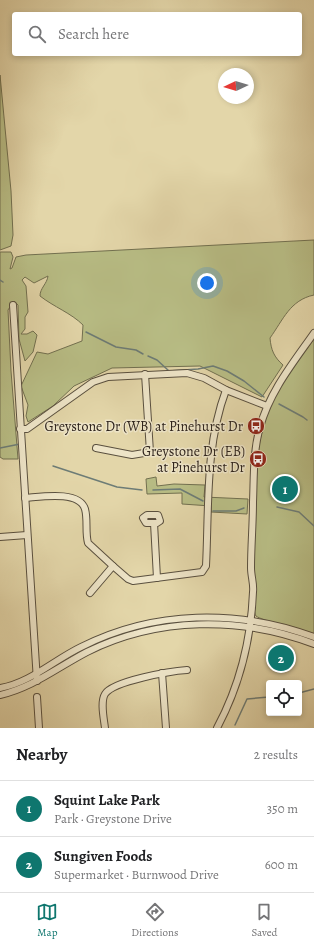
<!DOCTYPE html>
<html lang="en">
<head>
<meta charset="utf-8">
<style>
  body { margin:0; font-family:Alegreya,serif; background:#f6f6f6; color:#202124 }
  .controls { position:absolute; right:12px; bottom:12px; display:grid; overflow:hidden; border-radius:4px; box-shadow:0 2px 6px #0003 }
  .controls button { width:36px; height:36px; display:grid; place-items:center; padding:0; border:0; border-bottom:1px solid #e0e0e0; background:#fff; color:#202124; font:20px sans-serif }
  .compass { position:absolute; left:218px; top:68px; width:36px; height:36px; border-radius:50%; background:#fff; box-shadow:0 2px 6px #0003; rotate:266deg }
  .you { position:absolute; left:207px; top:283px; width:14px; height:14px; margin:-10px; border:3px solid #fff; border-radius:50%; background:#1a73e8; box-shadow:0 0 0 6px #1a73e833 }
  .badge { display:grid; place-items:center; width:26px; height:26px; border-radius:50%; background:#0f766e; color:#fff; font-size:13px; font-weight:700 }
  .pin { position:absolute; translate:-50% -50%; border:2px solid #fff; box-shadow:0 1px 4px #0006 }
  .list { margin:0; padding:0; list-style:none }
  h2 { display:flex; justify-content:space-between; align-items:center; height:52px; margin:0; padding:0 16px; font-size:17px }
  h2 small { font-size:13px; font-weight:400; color:#757577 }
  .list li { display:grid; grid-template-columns:26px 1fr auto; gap:12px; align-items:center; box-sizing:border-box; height:56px; padding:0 16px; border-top:1px solid #e0e0e0 }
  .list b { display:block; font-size:15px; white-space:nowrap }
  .list p { margin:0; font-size:13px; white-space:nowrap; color:#757577 }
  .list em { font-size:13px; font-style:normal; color:#757577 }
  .icon { flex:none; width:22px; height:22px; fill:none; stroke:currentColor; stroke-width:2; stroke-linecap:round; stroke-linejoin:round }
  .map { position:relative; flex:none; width:314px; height:728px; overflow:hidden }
  .search { position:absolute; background:#fff; box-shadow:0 2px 6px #0003; left:12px; right:12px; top:12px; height:44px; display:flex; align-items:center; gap:10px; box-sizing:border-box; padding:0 14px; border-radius:4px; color:#757577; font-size:15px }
  .sheet { height:164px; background:#fff }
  nav { display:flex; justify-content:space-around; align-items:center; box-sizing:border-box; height:56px; border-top:1px solid #e0e0e0; background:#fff; font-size:11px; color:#757577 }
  nav a { display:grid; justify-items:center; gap:2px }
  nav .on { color:#0f766e }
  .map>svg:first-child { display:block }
</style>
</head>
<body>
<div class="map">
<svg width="314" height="728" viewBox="0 0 314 728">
  <rect width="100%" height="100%" fill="#e3d6a9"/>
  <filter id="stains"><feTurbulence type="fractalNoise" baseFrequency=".005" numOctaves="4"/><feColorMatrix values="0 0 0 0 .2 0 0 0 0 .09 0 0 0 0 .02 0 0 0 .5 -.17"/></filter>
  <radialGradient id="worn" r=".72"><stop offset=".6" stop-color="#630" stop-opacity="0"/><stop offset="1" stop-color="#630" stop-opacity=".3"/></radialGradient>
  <g fill="#b8bd85" stroke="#727050">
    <path d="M 0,75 L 11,191 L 13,235 L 11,246 L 0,250 Z"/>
    <path d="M 314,240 L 314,295 C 290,300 283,320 270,338 C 271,350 274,357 283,365 L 262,397 L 200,366 L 112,368 L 74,386 L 53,406 L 28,422 L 26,416 L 28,405 L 21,386 L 37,352 L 48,354 L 82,341 L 83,325 C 71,313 54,307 40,296 C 40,288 47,284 48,276 L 34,283 L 25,277 L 22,280 L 26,286 L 28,312 L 25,317 L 25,329 L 21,334 L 27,334 L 33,331 L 37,335 L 33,352 L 25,361 L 19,339 L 18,305 L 14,301 L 8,310 L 11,371 L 18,459 L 3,459 L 0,457 L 0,252 L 11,252 L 13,257 L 10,269 L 12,268 L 16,257 L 26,255 Z"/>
    <path d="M 314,339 L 314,634 C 305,631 260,620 256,616 C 249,608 256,474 258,455 C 259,441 263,427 267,414 C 277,386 297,362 314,339 Z"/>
    <path d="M 156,477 L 157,486 L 174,484 L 205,485 L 204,497 L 248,499 L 247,514 L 211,512 L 211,506 L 182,504 L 182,493 L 147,494 L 146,479 Z"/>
  </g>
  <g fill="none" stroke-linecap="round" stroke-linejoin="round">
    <g stroke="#6d7c76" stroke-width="1.5">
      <path d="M 0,280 L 3,282"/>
      <path d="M 86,332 L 116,347 L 136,350 L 143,354"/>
      <path d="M 148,356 L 157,360 L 169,371 L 198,369 L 213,366 L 227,371 L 244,381 L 264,397"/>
      <path d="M 279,404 L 303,417 L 307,420"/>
      <path d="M 0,448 L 20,444"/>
      <path d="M 53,466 L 117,487 L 142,490"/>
      <path d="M 153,490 L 180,489 L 203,501"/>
      <path d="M 277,507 L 299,512 L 314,526"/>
      <path d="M 213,511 L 236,511 L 244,508"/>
      <path d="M 299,693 L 314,689"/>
      <path d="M 235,725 L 247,699 L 269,697"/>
    </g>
    <defs>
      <g id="minor">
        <path d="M 13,305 L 37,681"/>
        <path d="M 20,429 L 27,429 L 93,382 L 108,377 L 187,373 L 204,378 L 226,390 L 267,406"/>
        <path d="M 96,448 L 132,455 L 150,452 L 145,374"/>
        <path d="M 25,498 C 40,497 79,490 85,509 C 88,520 85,532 88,543 L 113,566 L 128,579 L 133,581 L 202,572 L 206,566 C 209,507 205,446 226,390"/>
        <path d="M 147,515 L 158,515 L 160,521 L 157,523 L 146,523 L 143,518 Z"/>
        <path d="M 154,523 L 157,578"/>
        <path d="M 0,537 L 27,535"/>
        <path d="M 90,593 L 113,566"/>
        <path d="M 162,673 L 166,728"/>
        <path d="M 0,688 C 30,683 54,660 81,647 C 154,610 238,609 314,637"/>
        <path d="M 0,695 C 32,688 58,667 87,652 C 157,617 241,616 314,644"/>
        <path d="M 37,697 L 39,728"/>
        <path d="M 105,728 C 104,719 100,702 105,694 C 113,681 171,671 187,670"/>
        <path d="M 217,728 C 240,685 251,641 253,592 C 254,584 251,576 251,568 C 251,546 253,524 253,502 C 254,477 253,451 260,427 C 270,391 293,363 314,333"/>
      </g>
    </defs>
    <use href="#minor" stroke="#5a503f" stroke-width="8"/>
    <use href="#minor" stroke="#ede4c7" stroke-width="6"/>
  </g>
  <defs>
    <symbol id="bus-disc" viewBox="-11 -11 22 22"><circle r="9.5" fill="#8f2418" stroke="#ede4c7"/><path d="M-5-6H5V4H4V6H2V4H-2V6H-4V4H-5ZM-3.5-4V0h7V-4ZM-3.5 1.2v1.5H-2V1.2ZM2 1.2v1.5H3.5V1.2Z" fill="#fff"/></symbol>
  </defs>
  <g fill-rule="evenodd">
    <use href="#bus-disc" x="246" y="416" width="20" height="20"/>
    <use href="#bus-disc" x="248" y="449" width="20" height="20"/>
  </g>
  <g text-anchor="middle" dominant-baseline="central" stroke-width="3" stroke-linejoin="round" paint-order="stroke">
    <g font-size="14" fill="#2d231c" stroke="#ede4c7" text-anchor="end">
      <text x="243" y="426">Greystone Dr (WB) at Pinehurst Dr</text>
      <text x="245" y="451">Greystone Dr (EB)<tspan x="245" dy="16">at Pinehurst Dr</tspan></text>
    </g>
  </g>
  <rect width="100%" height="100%" filter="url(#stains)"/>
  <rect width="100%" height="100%" fill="url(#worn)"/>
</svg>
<div class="controls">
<button><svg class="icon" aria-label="locate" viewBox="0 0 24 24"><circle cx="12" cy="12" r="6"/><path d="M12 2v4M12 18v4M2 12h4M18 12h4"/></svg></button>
</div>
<svg class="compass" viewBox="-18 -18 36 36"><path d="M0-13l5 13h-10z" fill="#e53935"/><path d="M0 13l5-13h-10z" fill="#757577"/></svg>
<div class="you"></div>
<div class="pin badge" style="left:285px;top:489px">1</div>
<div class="pin badge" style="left:281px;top:658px">2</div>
<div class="search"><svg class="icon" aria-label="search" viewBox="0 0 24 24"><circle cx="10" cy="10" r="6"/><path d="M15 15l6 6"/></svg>Search here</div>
</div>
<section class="sheet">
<h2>Nearby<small>2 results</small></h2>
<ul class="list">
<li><span class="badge">1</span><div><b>Squint Lake Park</b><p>Park · Greystone Drive</p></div><em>350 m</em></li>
<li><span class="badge">2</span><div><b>Sungiven Foods</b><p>Supermarket · Burnwood Drive</p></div><em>600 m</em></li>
</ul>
</section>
<nav>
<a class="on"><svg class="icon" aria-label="map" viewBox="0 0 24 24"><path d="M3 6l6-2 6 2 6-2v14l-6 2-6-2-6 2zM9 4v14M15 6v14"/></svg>Map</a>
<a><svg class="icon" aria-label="directions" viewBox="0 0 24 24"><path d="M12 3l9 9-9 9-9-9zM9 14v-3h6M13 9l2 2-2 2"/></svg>Directions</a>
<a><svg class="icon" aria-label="saved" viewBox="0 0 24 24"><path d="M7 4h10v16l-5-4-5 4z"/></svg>Saved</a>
</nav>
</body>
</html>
